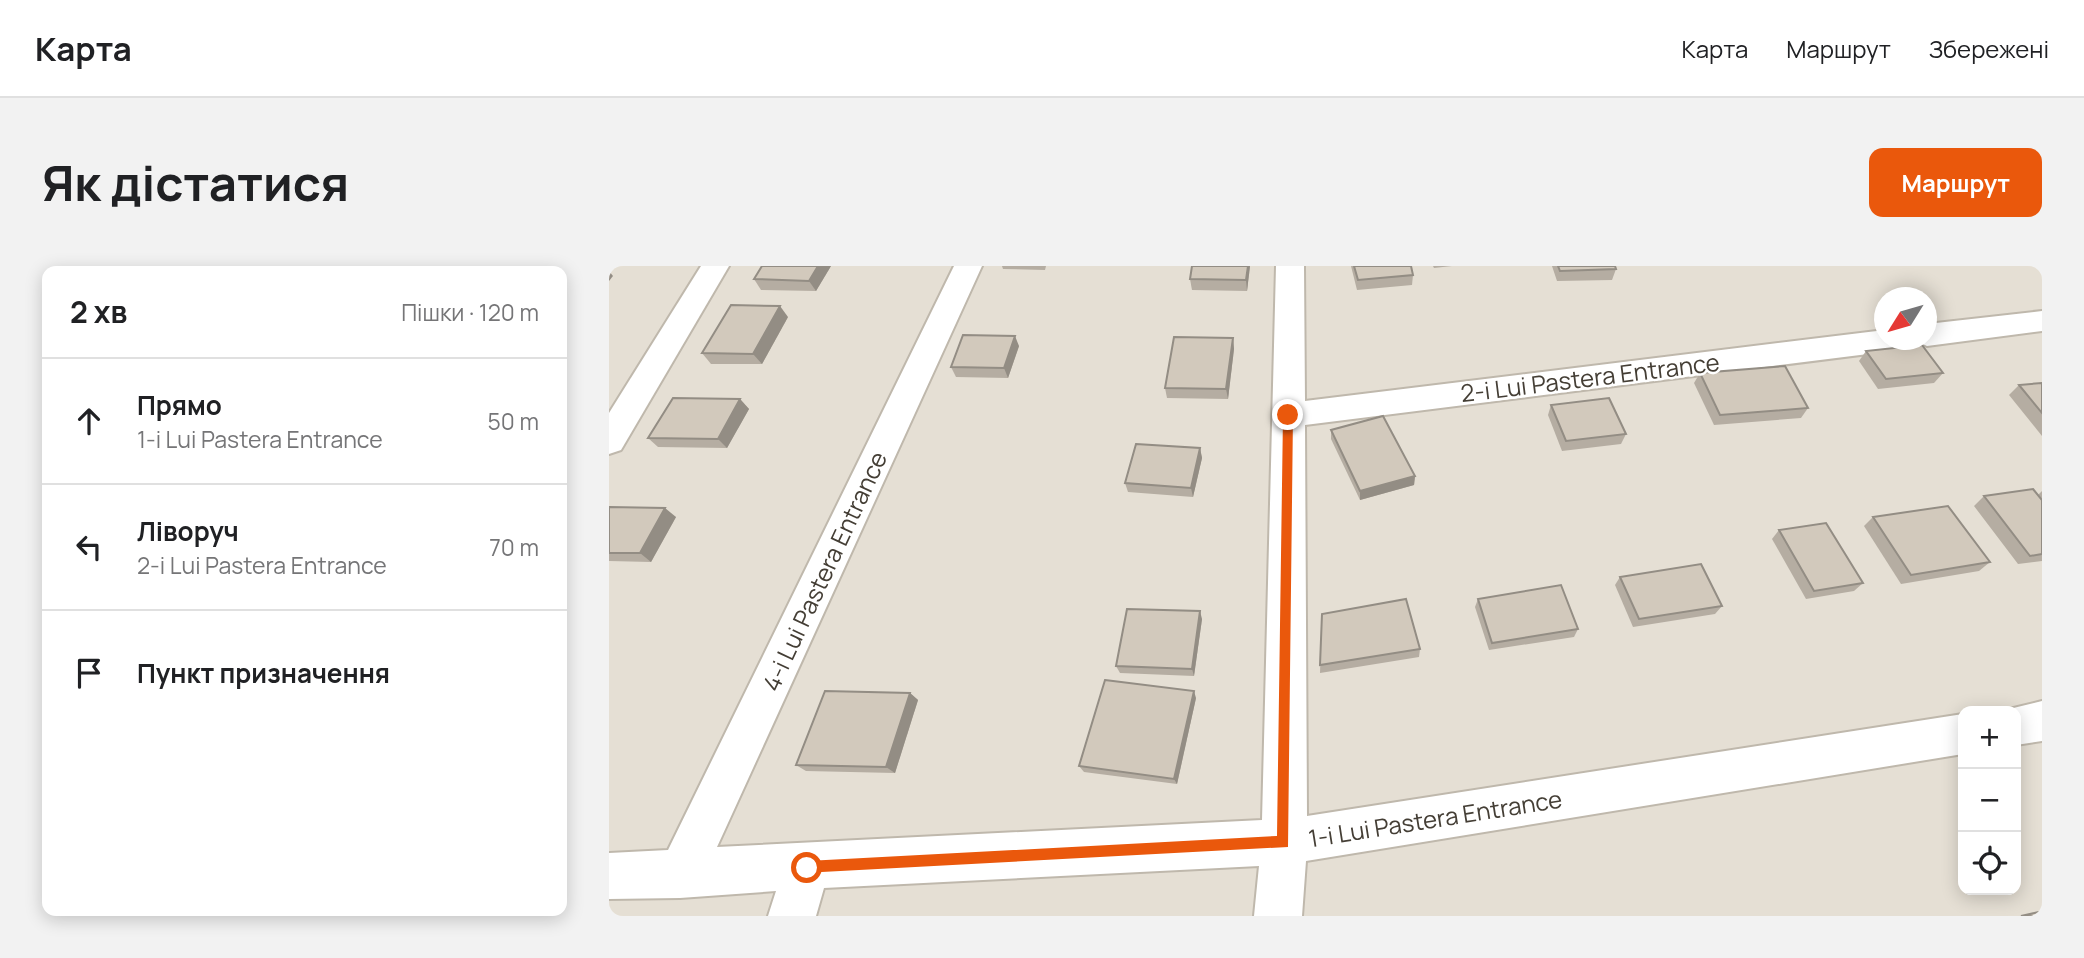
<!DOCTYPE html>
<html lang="uk">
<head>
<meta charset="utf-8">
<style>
  body { margin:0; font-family:Manrope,sans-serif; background:#f2f2f2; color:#202124 }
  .controls { position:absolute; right:21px; bottom:21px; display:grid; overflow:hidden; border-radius:14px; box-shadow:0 4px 18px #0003 }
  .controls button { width:63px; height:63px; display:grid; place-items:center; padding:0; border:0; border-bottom:2px solid #e0e0e0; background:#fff; color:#202124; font:35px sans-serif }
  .compass { position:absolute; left:1265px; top:21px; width:63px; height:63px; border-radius:50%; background:#fff; box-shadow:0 4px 18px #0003; rotate:233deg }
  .stop { position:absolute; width:21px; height:21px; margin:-16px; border:5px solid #ea580c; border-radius:50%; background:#fff }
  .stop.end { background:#ea580c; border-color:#fff; box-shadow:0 2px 7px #0008 }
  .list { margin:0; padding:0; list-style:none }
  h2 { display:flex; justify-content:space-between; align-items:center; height:91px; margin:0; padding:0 28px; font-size:30px }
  h2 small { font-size:23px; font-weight:400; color:#757577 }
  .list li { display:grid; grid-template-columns:46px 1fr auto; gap:21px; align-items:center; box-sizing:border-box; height:126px; padding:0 28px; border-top:2px solid #e0e0e0 }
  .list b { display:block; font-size:26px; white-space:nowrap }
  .list p { margin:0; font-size:23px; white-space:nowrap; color:#757577 }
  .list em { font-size:23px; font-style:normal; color:#757577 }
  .icon { flex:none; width:38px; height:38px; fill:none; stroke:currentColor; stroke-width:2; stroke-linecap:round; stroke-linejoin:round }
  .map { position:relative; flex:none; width:1433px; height:650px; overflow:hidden; border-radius:14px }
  header { display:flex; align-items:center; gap:42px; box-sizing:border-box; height:98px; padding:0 35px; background:#fff; border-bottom:2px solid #e0e0e0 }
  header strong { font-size:33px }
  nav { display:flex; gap:38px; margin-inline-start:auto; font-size:24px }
  .intro { display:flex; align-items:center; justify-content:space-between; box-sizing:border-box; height:168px; padding:0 42px }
  h1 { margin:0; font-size:49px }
  .button { padding:18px 32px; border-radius:14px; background:#ea580c; color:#fff; font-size:24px; font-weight:700 }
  main { display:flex; gap:42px; padding:0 42px }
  aside { flex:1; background:#fff; border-radius:14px; box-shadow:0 4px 18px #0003 }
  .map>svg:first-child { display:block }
</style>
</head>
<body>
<header>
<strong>Карта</strong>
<nav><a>Карта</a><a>Маршрут</a><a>Збережені</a></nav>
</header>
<div class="intro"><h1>Як дістатися</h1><a class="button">Маршрут</a></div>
<main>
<aside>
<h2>2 хв<small>Пішки · 120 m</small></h2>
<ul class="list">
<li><svg class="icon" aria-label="ahead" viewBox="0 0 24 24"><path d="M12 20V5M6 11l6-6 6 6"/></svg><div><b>Прямо</b><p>1-i Lui Pastera Entrance</p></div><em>50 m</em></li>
<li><svg class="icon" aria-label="left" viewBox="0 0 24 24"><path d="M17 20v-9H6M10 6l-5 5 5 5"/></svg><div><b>Ліворуч</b><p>2-i Lui Pastera Entrance</p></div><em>70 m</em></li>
<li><svg class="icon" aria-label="arrive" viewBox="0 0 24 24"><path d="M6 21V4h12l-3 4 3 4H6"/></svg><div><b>Пункт призначення</b></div></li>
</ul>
</aside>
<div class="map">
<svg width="1433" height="650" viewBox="0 0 1433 650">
  <rect width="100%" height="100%" fill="#f2eee6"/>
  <path fill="#e5dfd4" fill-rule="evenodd" d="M 0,0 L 1433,0 L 1433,650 L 0,650 ZM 1276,32 L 1318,32 L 1318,74 L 1276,74 ZM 1354,445 L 1407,445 L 1407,624 L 1354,624 Z"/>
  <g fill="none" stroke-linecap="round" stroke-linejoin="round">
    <defs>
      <g id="minor">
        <path d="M 92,0 L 120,0 L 12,184 L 0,188 L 0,147 Z"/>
        <path d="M 345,0 L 373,0 L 108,581 L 653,554 L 667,0 L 695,0 L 696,135 L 1276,64 L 1276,74 L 1299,74 L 1294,82 L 1283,85 L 696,159 L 698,550 L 1354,448 L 1354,488 L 697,595 L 693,650 L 645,650 L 650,600 L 215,622 L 207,650 L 159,650 L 167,625 L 71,632 L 0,633 L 0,587 L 59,584 Z"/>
        <path d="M 1433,45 L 1433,65 L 1318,80 L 1305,74 L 1318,74 L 1318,58 Z"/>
        <path d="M 1433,435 L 1433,475 L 1407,479 L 1407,445 L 1392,445 Z"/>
      </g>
    </defs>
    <use href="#minor" stroke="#bfb8ac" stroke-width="4"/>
    <use href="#minor" fill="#fff" fill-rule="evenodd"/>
  </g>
  <g fill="#b5ada2">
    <path d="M 222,0 L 207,25 L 152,24 L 145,13 Z"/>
    <path d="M 393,0 L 437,0 L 436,4 L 394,3 Z"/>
    <path d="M 641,0 L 638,25 L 583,24 L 581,13 Z"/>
    <path d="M 742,0 L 802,0 L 804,9 L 803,19 L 748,24 Z"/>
    <path d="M 824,0 L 843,0 L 825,2 Z"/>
    <path d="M 943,0 L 1006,0 L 1007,3 L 1003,14 L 948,15 Z"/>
    <path d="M 179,51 L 153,98 L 102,98 L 93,87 Z"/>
    <path d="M 624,72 L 625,83 L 619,133 L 558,132 L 556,122 Z"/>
    <path d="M 410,80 L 399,112 L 347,111 L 342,101 Z"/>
    <path d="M 1257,85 L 1334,107 L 1325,117 L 1269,123 L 1250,95 Z"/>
    <path d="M 1091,107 L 1199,142 L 1192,152 L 1105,159 L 1085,117 Z"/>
    <path d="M 1433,117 L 1433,170 L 1400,129 L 1410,119 Z"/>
    <path d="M 131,133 L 140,143 L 118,182 L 49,181 L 39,172 Z"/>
    <path d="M 942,139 L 1017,168 L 1012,178 L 953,185 L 939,149 Z"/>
    <path d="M 722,164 L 806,210 L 805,219 L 751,234 L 722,173 Z"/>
    <path d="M 591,182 L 593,192 L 584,231 L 519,226 L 516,217 Z"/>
    <path d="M 1433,225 L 1433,295 L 1409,298 L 1365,240 L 1375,230 L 1429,229 Z"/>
    <path d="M 0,241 L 67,251 L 42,296 L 0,295 Z"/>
    <path d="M 1264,251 L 1381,296 L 1370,305 L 1292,318 L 1255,260 Z"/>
    <path d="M 1170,264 L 1254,317 L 1245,325 L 1197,333 L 1163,273 Z"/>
    <path d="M 1011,311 L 1113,340 L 1106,348 L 1024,361 L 1006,319 Z"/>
    <path d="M 869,333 L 969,363 L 965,371 L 880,384 L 866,341 Z"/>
    <path d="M 713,348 L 811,383 L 810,391 L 711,407 Z"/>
    <path d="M 593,353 L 585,410 L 511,407 L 507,400 Z"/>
    <path d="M 301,427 L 309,434 L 286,507 L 197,505 L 187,499 Z"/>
    <path d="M 587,432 L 568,518 L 475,506 L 470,500 Z"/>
  </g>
  <g fill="#938d84">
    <path d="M 209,0 L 222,0 L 207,25 L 200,15 Z"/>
    <path d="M 639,0 L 641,0 L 638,25 L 637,14 Z"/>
    <path d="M 0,5 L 4,10 L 0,15 Z"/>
    <path d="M 171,40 L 179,51 L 153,98 L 144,88 Z"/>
    <path d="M 406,70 L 410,80 L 399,112 L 395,102 Z"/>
    <path d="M 624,72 L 625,83 L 619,133 L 617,123 Z"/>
    <path d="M 131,133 L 140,143 L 118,182 L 109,173 Z"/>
    <path d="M 591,182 L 593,192 L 584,231 L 582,222 Z"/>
    <path d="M 806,210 L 805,219 L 751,234 L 751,225 Z"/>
    <path d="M 56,242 L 67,251 L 42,296 L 31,287 Z"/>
    <path d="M 591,345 L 593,353 L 585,410 L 583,403 Z"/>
    <path d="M 585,425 L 587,432 L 568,518 L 565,513 Z"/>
    <path d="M 301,427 L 309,434 L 286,507 L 277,501 Z"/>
  </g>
  <g fill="#d2c9bc" stroke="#938d84" stroke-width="2">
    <path d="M 153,0 L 209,0 L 200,15 L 145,13 Z"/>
    <path d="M 583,0 L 639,0 L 637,14 L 581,13 Z"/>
    <path d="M 745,0 L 802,0 L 804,9 L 749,14 Z"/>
    <path d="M 949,0 L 1006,0 L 1007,3 L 951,5 Z"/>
    <path d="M 122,39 L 171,40 L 144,88 L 93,87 Z"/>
    <path d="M 354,69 L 406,70 L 395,102 L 342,101 Z"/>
    <path d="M 565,71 L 624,72 L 617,123 L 556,122 Z"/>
    <path d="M 1313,79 L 1334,107 L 1277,113 L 1257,85 Z"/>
    <path d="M 1176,100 L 1199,142 L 1111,149 L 1091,107 Z"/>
    <path d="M 1433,117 L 1433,147 L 1410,119 Z"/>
    <path d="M 64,132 L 131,133 L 109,173 L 39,172 Z"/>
    <path d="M 1000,132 L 1017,168 L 957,175 L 942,139 Z"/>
    <path d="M 774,150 L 806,210 L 751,225 L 722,164 Z"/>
    <path d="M 527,178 L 591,182 L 582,222 L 516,217 Z"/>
    <path d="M 1424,223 L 1433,234 L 1433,288 L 1421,290 L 1375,230 Z"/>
    <path d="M 1339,240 L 1381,296 L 1302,309 L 1264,251 Z"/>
    <path d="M 0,241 L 56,242 L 31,287 L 0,287 Z"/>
    <path d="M 1217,257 L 1254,317 L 1205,325 L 1170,264 Z"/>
    <path d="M 1092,298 L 1113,340 L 1030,353 L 1011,311 Z"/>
    <path d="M 952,319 L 969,363 L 883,377 L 869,333 Z"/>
    <path d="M 797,333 L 811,383 L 711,399 L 713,348 Z"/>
    <path d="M 518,343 L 591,345 L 583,403 L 507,400 Z"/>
    <path d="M 496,414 L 585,425 L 565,513 L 470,500 Z"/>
    <path d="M 216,425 L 301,427 L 277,501 L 187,499 Z"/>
    <path d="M 1430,646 L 1432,650 L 1412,650 Z"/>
  </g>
  <path fill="#ea580c" d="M 679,146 L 684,149 L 679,581 L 194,607 L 194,597 L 198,595 L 668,570 L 674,149 Z"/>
  <g text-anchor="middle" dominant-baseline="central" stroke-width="5" stroke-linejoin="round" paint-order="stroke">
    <g font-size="24" fill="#443e35" stroke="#fff">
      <text transform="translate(981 111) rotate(-7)">2-i Lui Pastera Entrance</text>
      <text transform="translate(215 305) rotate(-65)">4-i Lui Pastera Entrance</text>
      <text transform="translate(826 552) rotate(-9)">1-i Lui Pastera Entrance</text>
    </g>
  </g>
</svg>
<div class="controls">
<button>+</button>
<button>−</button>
<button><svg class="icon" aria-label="locate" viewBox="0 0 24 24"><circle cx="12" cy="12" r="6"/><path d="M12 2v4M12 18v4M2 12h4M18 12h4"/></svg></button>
</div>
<svg class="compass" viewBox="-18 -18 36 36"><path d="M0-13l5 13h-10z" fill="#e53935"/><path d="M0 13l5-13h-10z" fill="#757577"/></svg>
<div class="stop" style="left:198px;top:602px"></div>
<div class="stop end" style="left:679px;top:149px"></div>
</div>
</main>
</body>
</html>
